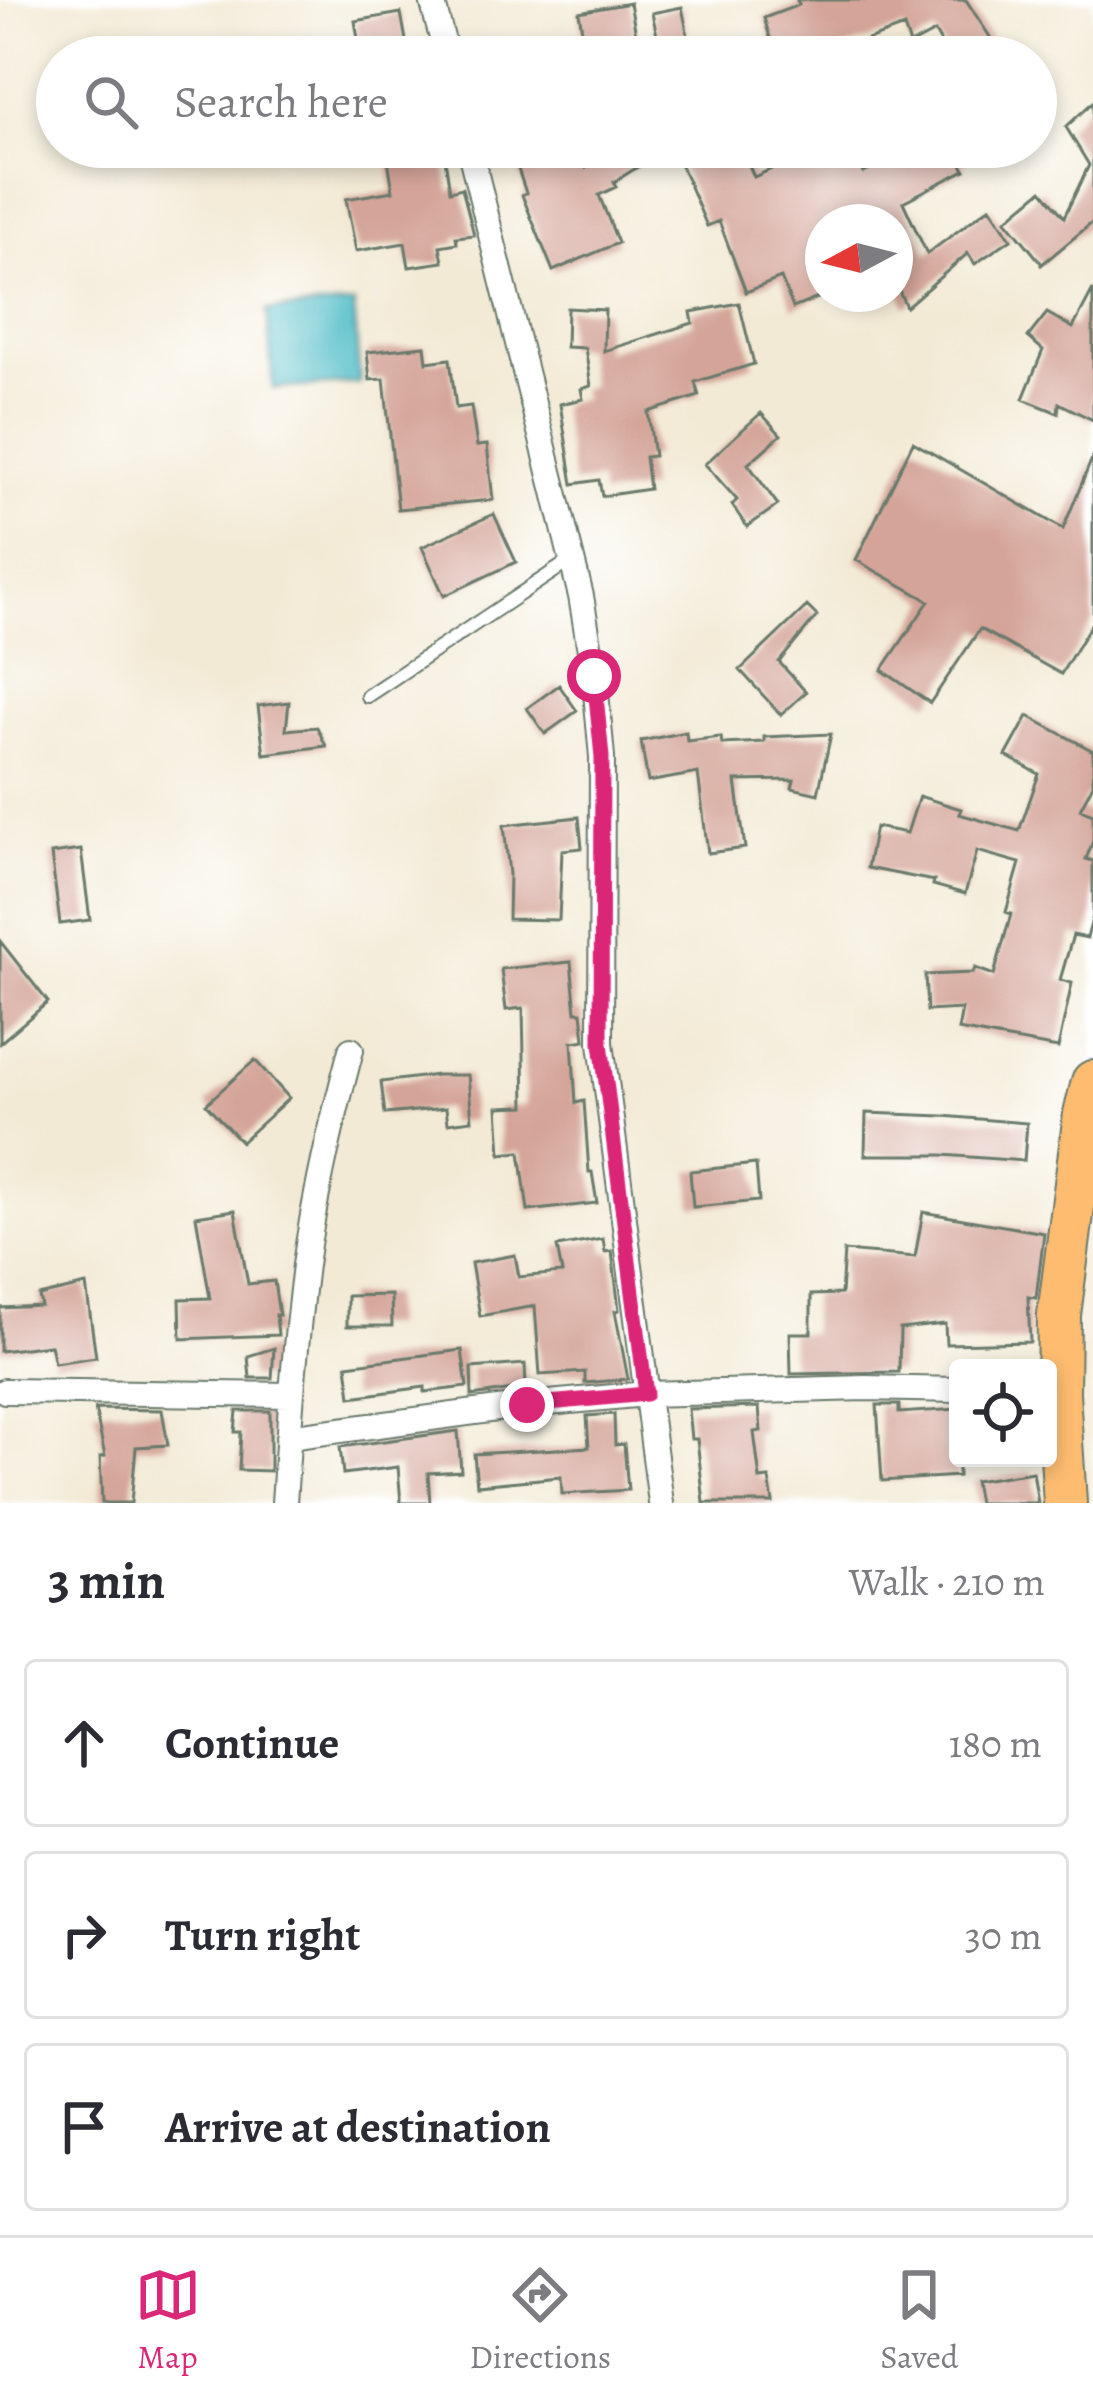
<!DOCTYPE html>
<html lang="en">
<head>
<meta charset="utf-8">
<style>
	:root { --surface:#fff; --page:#f7f7f7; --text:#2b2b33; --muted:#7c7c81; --line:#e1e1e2; --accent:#db2777 }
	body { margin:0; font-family:Alegreya,serif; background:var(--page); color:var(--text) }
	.controls { position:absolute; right:36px; bottom:36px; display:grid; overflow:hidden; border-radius:12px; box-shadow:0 6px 18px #0003 }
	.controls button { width:108px; height:108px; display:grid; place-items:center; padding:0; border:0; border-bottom:3px solid var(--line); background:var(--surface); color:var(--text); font:60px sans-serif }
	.compass { position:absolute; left:805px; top:204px; width:108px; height:108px; border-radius:50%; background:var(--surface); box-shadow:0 6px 18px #0003; rotate:263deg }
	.stop { position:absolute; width:36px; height:36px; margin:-27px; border:9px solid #db2777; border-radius:50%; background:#fff }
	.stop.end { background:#db2777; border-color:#fff; box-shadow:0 3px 12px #0008 }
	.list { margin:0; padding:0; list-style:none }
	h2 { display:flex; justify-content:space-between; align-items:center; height:156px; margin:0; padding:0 48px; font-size:51px }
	h2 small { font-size:39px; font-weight:400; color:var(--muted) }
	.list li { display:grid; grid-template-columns:78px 1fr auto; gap:36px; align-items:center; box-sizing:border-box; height:168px; margin:0 24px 24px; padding:0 24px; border:3px solid var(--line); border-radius:12px }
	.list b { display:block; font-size:45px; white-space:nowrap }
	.list em { font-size:39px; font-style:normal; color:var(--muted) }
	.icon { flex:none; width:66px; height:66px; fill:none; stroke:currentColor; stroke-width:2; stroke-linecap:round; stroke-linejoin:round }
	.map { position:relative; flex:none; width:1093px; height:1503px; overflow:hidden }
	.search { position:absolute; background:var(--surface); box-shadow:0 6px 18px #0003; left:36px; right:36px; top:36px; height:132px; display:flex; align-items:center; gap:30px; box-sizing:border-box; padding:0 42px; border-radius:66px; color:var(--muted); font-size:45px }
	.sheet { height:732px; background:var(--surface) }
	nav { display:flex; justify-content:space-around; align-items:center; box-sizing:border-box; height:168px; border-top:3px solid var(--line); background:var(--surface); font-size:33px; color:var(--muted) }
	nav a { display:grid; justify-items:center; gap:6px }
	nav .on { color:var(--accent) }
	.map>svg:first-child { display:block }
	.water { fill:#4dbbc6; stroke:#367c7d; stroke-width:3 }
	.building { fill:#d4a498 }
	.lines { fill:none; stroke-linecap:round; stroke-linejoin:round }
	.service-casing { stroke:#697a6c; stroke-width:16 }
	.minor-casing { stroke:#697a6c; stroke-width:28 }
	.trunk-casing { stroke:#697a6c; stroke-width:46 }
	.service { stroke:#fff; stroke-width:12 }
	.minor { stroke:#fff; stroke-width:24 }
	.trunk { stroke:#fdbc70; stroke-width:42 }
	.route { stroke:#db2777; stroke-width:15 }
</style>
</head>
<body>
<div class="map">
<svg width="1093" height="1503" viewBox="0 0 1093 1503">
	<rect width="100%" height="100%" fill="#fff"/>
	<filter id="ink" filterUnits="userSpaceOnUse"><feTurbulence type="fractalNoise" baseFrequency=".00833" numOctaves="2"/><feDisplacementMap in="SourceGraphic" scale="24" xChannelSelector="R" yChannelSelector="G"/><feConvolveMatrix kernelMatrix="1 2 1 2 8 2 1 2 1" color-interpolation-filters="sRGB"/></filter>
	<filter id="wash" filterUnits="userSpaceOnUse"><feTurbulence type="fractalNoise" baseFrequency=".004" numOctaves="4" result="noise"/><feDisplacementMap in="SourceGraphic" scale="48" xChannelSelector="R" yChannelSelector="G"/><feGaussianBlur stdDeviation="2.7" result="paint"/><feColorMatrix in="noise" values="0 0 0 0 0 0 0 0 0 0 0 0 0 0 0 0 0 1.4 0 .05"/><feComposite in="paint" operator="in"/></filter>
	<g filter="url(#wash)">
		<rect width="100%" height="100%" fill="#f3ead5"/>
		<path class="water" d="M354 304 360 383 273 389 267 311Z"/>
		<g id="blocks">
			<path class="building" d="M797 0H966L1003 57H949L935 32 910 45 904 27 820 57H776L764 18 799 5Z
				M630 3 636 34 584 44 579 12Z
				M682 7 692 57H662L652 13Z
				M401 13 409 57H361L355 21Z
				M1093 102V222L1040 266 1042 264 1006 220 1042 190 1064 217 1089 165 1066 127Z
				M386 147H443L450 191 462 188 474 235 456 237 457 243 440 246 443 262 409 267 405 243 356 251 346 199 393 191Z
				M543 147H578L586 168 621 147H669L614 182 616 187 599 195 618 243 553 271 522 195 526 193 514 157Z
				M673 147H741L754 177 820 147H851L863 173 921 147H993L962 164 965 170 903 202 927 254 990 207 1011 239 975 264 968 253 906 307 895 281V222H823V296L793 308 781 278 746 292 719 221 707 226Z
				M1093 290V420L1059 403 1058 413 1023 399 1043 350 1028 337 1047 313 1073 328Z
				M739 303 754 364 695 382 699 396 648 412 654 456 645 457 649 489 602 496 599 480 573 484 560 404 583 399 581 389 591 386 585 348 566 347 567 308 605 310 604 351 693 323 691 312Z
				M425 346 427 362 450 359 456 408 471 406 477 446 487 445 493 500 398 509 384 379 370 380 367 352Z
				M761 413 781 435 748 464 778 505 747 527 732 505 737 500 705 464Z
				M913 442 1063 529 1093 456V621L1061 674 980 629 930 703 882 670 929 601 856 560Z
				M494 514 516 562 444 596 422 547Z
				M807 606 817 616 779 662 806 692 781 715 740 670Z
				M559 685 577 711 545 734 527 708Z
				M289 702 286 730 317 727 326 746 264 754 258 706Z
				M1028 716 1093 751V784L1080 809 1093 814V841L1086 859 1093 861V916L1087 938 1073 935 1060 980 1072 983 1058 1048 958 1030 962 1009 927 1011 925 975 973 973 975 968 994 975 1011 914 1006 912 1020 863 977 851 965 894 933 885 934 881 867 868 875 827 907 833 919 796 961 809 959 814 1019 831 1039 774 1006 756Z
				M686 732 687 741 721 737 722 744 764 742V737L831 734 818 794 792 788 794 780 736 781 745 848 708 853 698 773 648 782 641 741Z
				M579 817 582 848 562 850 559 920 508 919 509 874 504 825Z
				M81 850 90 920 60 924 51 854Z
				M0 941 48 1002 0 1043Z
				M571 962 576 1012H582L585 1040 572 1042 576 1103 584 1101 589 1172H592L597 1203 528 1211 520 1152 501 1154 498 1107 525 1106 523 1008 506 1010 501 969Z
				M255 1060 289 1098 241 1142 206 1104Z
				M437 1075H468L472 1120 448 1123 446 1108 385 1114 381 1082Z
				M866 1113 943 1116 1027 1123 1024 1161 942 1155H865Z
				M756 1164 759 1201 693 1207 690 1171Z
				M235 1210 248 1284 274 1281 279 1315H276L278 1335 181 1339 180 1299 210 1298 196 1216Z
				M923 1212 1044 1233 1036 1298 1028 1297 1030 1342 946 1344 945 1324 900 1329 899 1372 791 1374 790 1333H811V1295L841 1294 844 1251 915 1257Z
				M603 1239 605 1252 612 1251 619 1310 615 1311 628 1379 585 1383V1372L540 1375 535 1306 480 1316 471 1263 515 1255 519 1277 562 1273 557 1247Z
				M86 1285 96 1357 54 1363 50 1345 0 1351V1308L41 1306 39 1296Z
				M391 1295 392 1326H347V1296Z
				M274 1348 272 1378H250L248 1356Z
				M462 1350 467 1387 425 1392V1387L351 1397 347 1365Z
				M525 1364 526 1388 472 1396 471 1368Z
				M877 1405H899V1413L958 1409V1476L882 1481Z
				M759 1407 761 1431 754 1432 760 1479 769 1478 773 1503H704L697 1439H691L688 1409Z
				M95 1409 162 1410 168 1445 136 1447 131 1503H102L100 1457 105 1456Z
				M237 1411H270V1471L239 1470 241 1432H235Z
				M614 1414 615 1445 624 1444 628 1490 562 1494 561 1477 477 1485 474 1454 589 1447 587 1416Z
				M458 1431 461 1471 428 1473 430 1503H401L398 1467 343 1474 340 1447Z
				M1033 1472 1038 1503H978L974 1481Z"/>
		</g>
	</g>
	<g filter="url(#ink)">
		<use href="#blocks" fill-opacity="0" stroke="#697a6c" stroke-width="3"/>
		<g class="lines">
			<defs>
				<path id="service" d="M367 696 571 560"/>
				<path id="minor" d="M432 0 447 57
					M469 147 581 596 595 681 602 757 601 1043 661 1503
					M5 1391 291 1395
					M288 1437 527 1405 646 1394 865 1388 958 1390
					M284 1503C289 1424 295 1344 305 1265 315 1192 332 1121 351 1050"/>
				<path id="trunk" d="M1065 1503 1058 1393 1059 1315 1085 1114 1093 1082"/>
			</defs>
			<use href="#service" class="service-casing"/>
			<use href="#minor" class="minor-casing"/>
			<use href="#trunk" class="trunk-casing"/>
			<use href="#service" class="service"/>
			<use href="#minor" class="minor"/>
			<use href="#trunk" class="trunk"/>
		</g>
	</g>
	<g class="lines" filter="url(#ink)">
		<path class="route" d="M527 1405 646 1394 601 1043 602 757 594 676"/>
	</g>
</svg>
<div class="controls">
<button><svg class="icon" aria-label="locate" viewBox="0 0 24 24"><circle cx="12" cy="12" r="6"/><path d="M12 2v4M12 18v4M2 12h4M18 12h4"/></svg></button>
</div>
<svg class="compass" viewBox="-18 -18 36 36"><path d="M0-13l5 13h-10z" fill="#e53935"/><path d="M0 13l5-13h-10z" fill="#7c7c81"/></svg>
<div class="stop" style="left:594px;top:676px"></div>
<div class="stop end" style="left:527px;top:1405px"></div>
<div class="search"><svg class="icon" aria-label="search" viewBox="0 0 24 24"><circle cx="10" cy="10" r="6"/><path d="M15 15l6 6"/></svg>Search here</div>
</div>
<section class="sheet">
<h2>3 min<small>Walk · 210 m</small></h2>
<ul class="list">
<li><svg class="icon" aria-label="ahead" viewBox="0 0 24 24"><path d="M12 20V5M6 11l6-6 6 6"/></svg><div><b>Continue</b></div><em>180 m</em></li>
<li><svg class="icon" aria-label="right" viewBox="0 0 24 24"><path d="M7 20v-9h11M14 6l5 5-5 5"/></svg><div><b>Turn right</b></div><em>30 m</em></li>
<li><svg class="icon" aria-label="arrive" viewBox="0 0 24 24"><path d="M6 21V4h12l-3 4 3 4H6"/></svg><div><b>Arrive at destination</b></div></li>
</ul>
</section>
<nav>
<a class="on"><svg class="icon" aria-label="map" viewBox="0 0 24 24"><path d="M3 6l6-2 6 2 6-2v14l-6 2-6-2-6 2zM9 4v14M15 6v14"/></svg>Map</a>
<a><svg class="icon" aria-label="directions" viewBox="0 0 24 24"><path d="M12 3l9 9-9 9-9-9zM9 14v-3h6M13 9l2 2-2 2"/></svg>Directions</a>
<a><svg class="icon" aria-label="saved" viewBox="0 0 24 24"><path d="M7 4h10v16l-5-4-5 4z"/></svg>Saved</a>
</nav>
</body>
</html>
